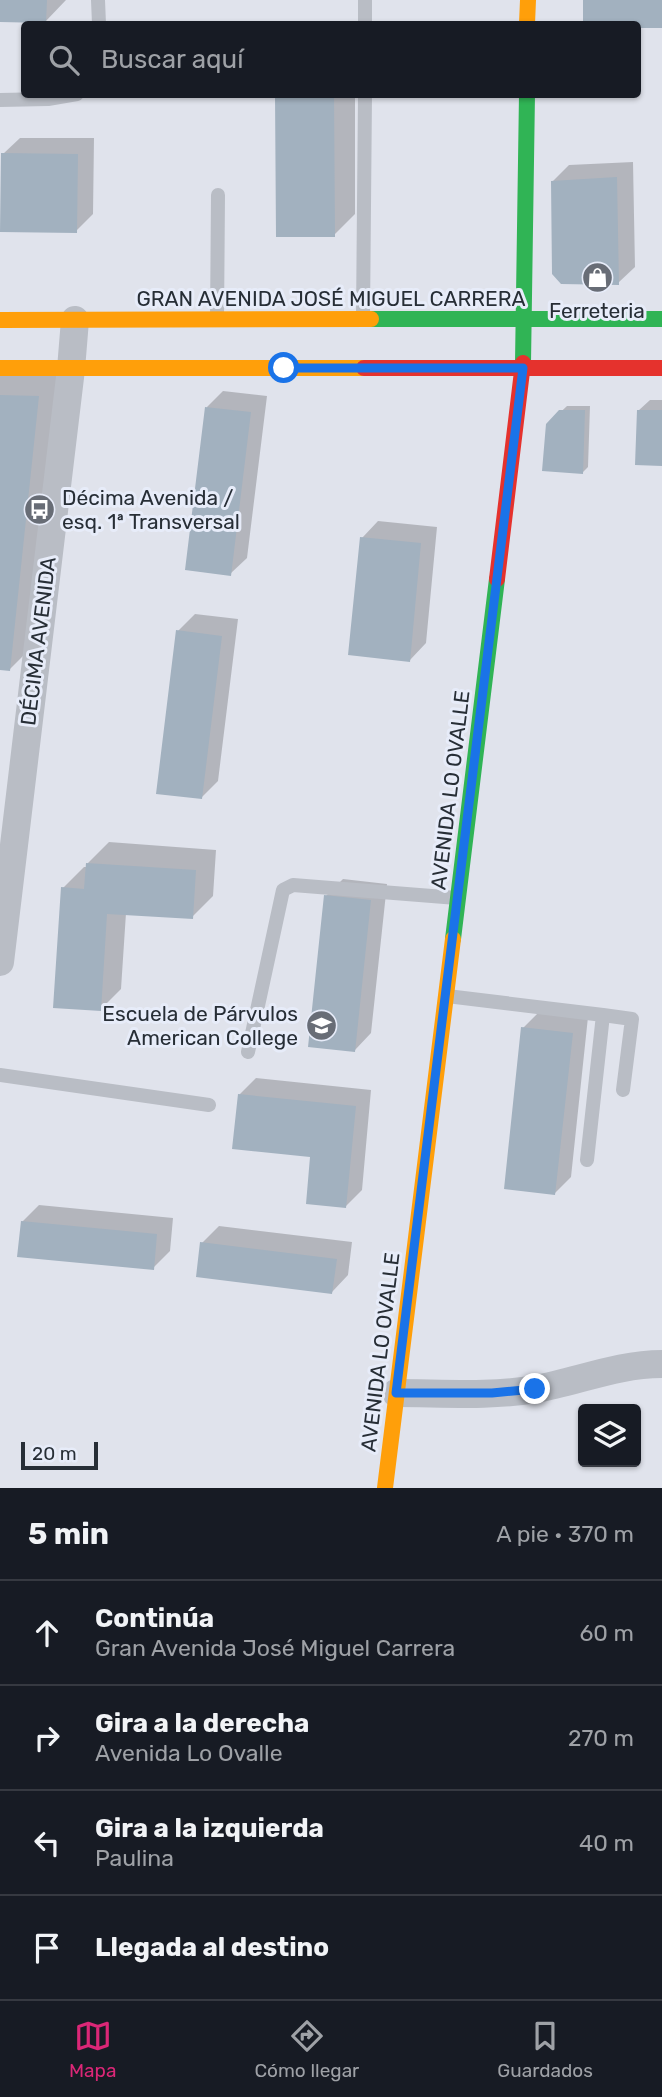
<!DOCTYPE html>
<html lang="es">
<head>
<meta charset="utf-8">
<style>
	:root { --surface:#171b24; --page:#20242c; --text:#f1f3f6; --muted:#9ea1a6; --line:#363941; --accent:#db2777 }
	body { margin:0; font-family:Rubik,sans-serif; background:var(--page); color:var(--text) }
	.controls { position:absolute; right:21px; bottom:21px; display:grid; overflow:hidden; border-radius:7px; box-shadow:0 2px 5px #0004 }
	.controls button { width:63px; height:63px; display:grid; place-items:center; padding:0; border:0; border-bottom:2px solid var(--line); background:var(--surface); color:var(--text); font:35px sans-serif }
	.scale { position:absolute; left:21px; bottom:18px; width:77px; box-sizing:border-box; padding-left:7px; border:4px solid #272e36; border-top:0; font-size:19px; line-height:24px; white-space:nowrap; color:#272e36; -webkit-text-stroke:5px #e7ecf9; paint-order:stroke }
	.stop { position:absolute; width:21px; height:21px; margin:-16px; border:5px solid #1a73e8; border-radius:50%; background:#fff }
	.stop.end { background:#1a73e8; border-color:#fff; box-shadow:0 2px 7px #0008 }
	.list { margin:0; padding:0; list-style:none }
	h2 { display:flex; justify-content:space-between; align-items:center; height:91px; margin:0; padding:0 28px; font-size:30px }
	h2 small { font-size:23px; font-weight:400; color:var(--muted) }
	.list li { display:grid; grid-template-columns:46px 1fr auto; gap:21px; align-items:center; box-sizing:border-box; height:105px; padding:0 28px; border-top:2px solid var(--line) }
	.list b { display:block; font-size:26px; white-space:nowrap }
	.list p { margin:0; font-size:23px; white-space:nowrap; color:var(--muted) }
	.list em { font-size:23px; font-style:normal; color:var(--muted) }
	.icon { flex:none; width:38px; height:38px; fill:none; stroke:currentColor; stroke-width:2; stroke-linecap:round; stroke-linejoin:round }
	.map { position:relative; flex:none; width:662px; height:1488px; overflow:hidden }
	.search { position:absolute; background:var(--surface); box-shadow:0 2px 5px #0004; left:21px; right:21px; top:21px; height:77px; display:flex; align-items:center; gap:18px; box-sizing:border-box; padding:0 24px; border-radius:7px; color:var(--muted); font-size:26px }
	.sheet { height:511px; background:var(--surface) }
	nav { display:flex; justify-content:space-around; align-items:center; box-sizing:border-box; height:98px; border-top:2px solid var(--line); background:var(--surface); font-size:19px; color:var(--muted) }
	nav a { display:grid; justify-items:center; gap:4px }
	nav .on { color:var(--accent) }
	.map>svg:first-child { display:block }
	.shadow { fill:#0003 }
	.building { fill:#a2b1bf }
	.lines { fill:none; stroke-linecap:round; stroke-linejoin:round }
	.lane { stroke:#b9bdc5; stroke-width:14 }
	.street { stroke:#b9bdc5; stroke-width:28 }
	.fast { stroke:#30b455; stroke-width:16 }
	.slow { stroke:#ff9f0a; stroke-width:16 }
	.jam { stroke:#e5322d; stroke-width:16 }
	.route { stroke:#1a73e8; stroke-width:9 }
	.labels { text-anchor:middle; dominant-baseline:central; stroke-width:6; stroke-linejoin:round; paint-order:stroke }
	.street-label { font-size:21px; fill:#272e36; stroke:#e7ecf9 }
	.poi-label { font-size:21px; fill:#272e36; stroke:#e7ecf9 }
</style>
</head>
<body>
<div class="map">
<svg width="662" height="1488" viewBox="0 0 662 1488">
	<rect width="100%" height="100%" fill="#e0e3ec"/>
	<path class="shadow" d="M0 0H66L45 22 0 21Z
		M584 0H662V27L584 24Z
		M277 94H355V214L334 235Z
		M20 138H94L93 214 76 231 3 154Z
		M633 162 635 267 618 283 552 182 569 165Z
		M0 375 59 376 31 648 10 669H0Z
		M223 391 267 396 247 558 230 574 207 407Z
		M650 400H662V464L638 411Z
		M567 406H590L588 467 583 472 547 425Z
		M378 521 437 527 426 643 410 660 362 538Z
		M195 614 238 619 218 781 202 797 178 631Z
		M109 842 216 850 213 896 192 917 126 913 121 989 100 1010 63 888 84 867H87L88 863Z
		M343 879 387 884 371 1033 355 1050 326 896Z
		M540 1011 588 1017 571 1177 555 1193 523 1028Z
		M256 1078 371 1090 362 1190 345 1207 312 1155 239 1095Z
		M39 1205 173 1218 170 1251 153 1268 22 1222Z
		M219 1226 352 1242 348 1275 332 1292 202 1243Z"/>
	<path class="building" d="M0 0H47L46 23 0 22Z
		M583 0H662V28H638V24H583Z
		M275 94H334L335 237H276Z
		M1 153 78 154 77 233 0 232Z
		M617 177 619 285 561 284 552 274 551 181Z
		M0 395 39 396 10 671 0 670Z
		M205 407 251 412 231 576 185 570Z
		M559 410H585L583 474 542 471 546 424Z
		M637 410H662V466L635 465Z
		M360 537 421 543 410 662 348 655Z
		M176 630 222 636 202 799 156 794Z
		M86 863 196 870 193 919 107 914 101 1011 53 1008 61 887 84 889Z
		M324 895 371 900 355 1052 308 1047Z
		M521 1027 573 1033 555 1195 504 1189Z
		M238 1094 356 1106 346 1208 306 1204 310 1157 232 1149Z
		M21 1221 157 1234 154 1270 17 1257Z
		M200 1242 337 1259 332 1294 196 1277Z"/>
	<g class="lines">
		<path class="lane" d="M98 0 99 24
			M365 24V0
			M0 100 48 99 77 94
			M363 317 365 94
			M217 320 218 195
			M447 996 603 1015 587 1160
			M603 1015 632 1019 623 1090
			M248 1052 283 890 293 885 457 898
			M0 1075 209 1105"/>
		<path class="street" d="M0 962 71 369 75 320
			M396 1393C442 1393 490 1397 536 1389 579 1381 618 1364 662 1364"/>
		<path class="fast" d="M371 319H662
			M523 363 527 94
			M453 939 497 579"/>
		<path class="slow" d="M527 24 528 0
			M0 320 371 319
			M0 368H364
			M385 1488 453 939"/>
		<path class="jam" d="M364 368H662
			M497 579 523 363"/>
	</g>
	<g class="lines">
		<path class="route" d="M284 368H523L396 1393H492L535 1389"/>
	</g>
	<defs>
		<symbol id="shop-disc" viewBox="-11 -11 22 22"><circle r="9.5" fill="#686d76" stroke="#e7ecf9"/><path d="M-5-2.5h2.3a2.7 3.5 0 0 1 5.4 0H5L5.5 6h-11ZM-1.5-2.5h3a1.5 2.3 0 0 0-3 0Z" fill="#fff"/></symbol>
		<symbol id="bus-disc" viewBox="-11 -11 22 22"><circle r="9.5" fill="#686d76" stroke="#e7ecf9"/><path d="M-5-6H5V4H4V6H2V4H-2V6H-4V4H-5ZM-3.5-4V0h7V-4ZM-3.5 1.2v1.5H-2V1.2ZM2 1.2v1.5H3.5V1.2Z" fill="#fff"/></symbol>
		<symbol id="school-disc" viewBox="-11 -11 22 22"><circle r="9.5" fill="#686d76" stroke="#e7ecf9"/><path d="M0-5L7-2L0 1L-7-2ZM-4 1L0 2.5L4 1V4Q0 6-4 4Z" fill="#fff"/></symbol>
	</defs>
	<g fill-rule="evenodd">
		<use href="#shop-disc" x="580" y="260" width="35" height="35"/>
		<use href="#bus-disc" x="22" y="492" width="35" height="35"/>
		<use href="#school-disc" x="304" y="1008" width="35" height="35"/>
	</g>
	<g class="labels">
		<g class="street-label">
			<text x="331" y="298">GRAN AVENIDA JOSÉ MIGUEL CARRERA</text>
			<text transform="translate(38 641) rotate(-83)">DÉCIMA AVENIDA</text>
			<text transform="translate(450 790) rotate(-83)">AVENIDA LO OVALLE</text>
			<text transform="translate(380 1352) rotate(-83)">AVENIDA LO OVALLE</text>
		</g>
		<g class="poi-label">
			<text x="597" y="310">Ferreteria</text>
			<text x="62" y="497" text-anchor="start">Décima Avenida /<tspan x="62" dy="24">esq. 1ª Transversal</tspan></text>
			<text x="298" y="1013" text-anchor="end">Escuela de Párvulos<tspan x="298" dy="24">American College</tspan></text>
		</g>
	</g>
</svg>
<div class="controls">
<button><svg class="icon" aria-label="layers" viewBox="0 0 24 24"><path d="M12 4l9 5-9 5-9-5zM3 14l9 5 9-5"/></svg></button>
</div>
<div class="scale">20 m</div>
<div class="stop" style="left:284px;top:368px"></div>
<div class="stop end" style="left:535px;top:1389px"></div>
<div class="search"><svg class="icon" aria-label="search" viewBox="0 0 24 24"><circle cx="10" cy="10" r="6"/><path d="M15 15l6 6"/></svg>Buscar aquí</div>
</div>
<section class="sheet">
<h2>5 min<small>A pie · 370 m</small></h2>
<ul class="list">
<li><svg class="icon" aria-label="ahead" viewBox="0 0 24 24"><path d="M12 20V5M6 11l6-6 6 6"/></svg><div><b>Continúa</b><p>Gran Avenida José Miguel Carrera</p></div><em>60 m</em></li>
<li><svg class="icon" aria-label="right" viewBox="0 0 24 24"><path d="M7 20v-9h11M14 6l5 5-5 5"/></svg><div><b>Gira a la derecha</b><p>Avenida Lo Ovalle</p></div><em>270 m</em></li>
<li><svg class="icon" aria-label="left" viewBox="0 0 24 24"><path d="M17 20v-9H6M10 6l-5 5 5 5"/></svg><div><b>Gira a la izquierda</b><p>Paulina</p></div><em>40 m</em></li>
<li><svg class="icon" aria-label="arrive" viewBox="0 0 24 24"><path d="M6 21V4h12l-3 4 3 4H6"/></svg><div><b>Llegada al destino</b></div></li>
</ul>
</section>
<nav>
<a class="on"><svg class="icon" aria-label="map" viewBox="0 0 24 24"><path d="M3 6l6-2 6 2 6-2v14l-6 2-6-2-6 2zM9 4v14M15 6v14"/></svg>Mapa</a>
<a><svg class="icon" aria-label="directions" viewBox="0 0 24 24"><path d="M12 3l9 9-9 9-9-9zM9 14v-3h6M13 9l2 2-2 2"/></svg>Cómo llegar</a>
<a><svg class="icon" aria-label="saved" viewBox="0 0 24 24"><path d="M7 4h10v16l-5-4-5 4z"/></svg>Guardados</a>
</nav>
</body>
</html>
